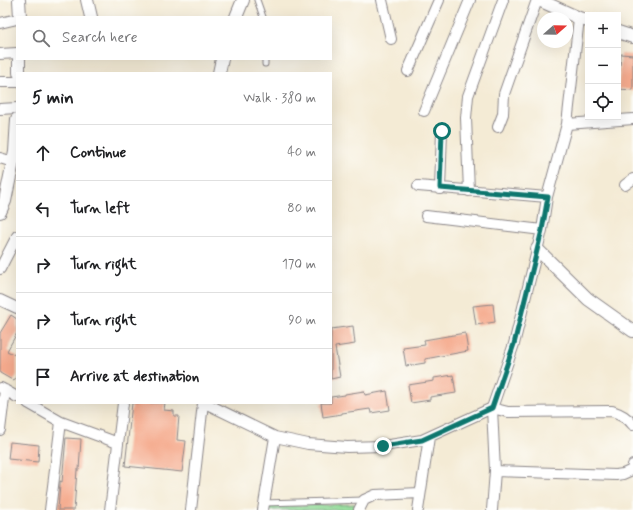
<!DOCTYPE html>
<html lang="en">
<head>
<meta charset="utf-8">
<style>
	:root { --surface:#fff; --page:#f2f2f2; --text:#202124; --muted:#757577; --line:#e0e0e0 }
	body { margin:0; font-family:Mynerve,sans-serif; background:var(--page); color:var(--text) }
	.controls { position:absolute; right:12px; top:12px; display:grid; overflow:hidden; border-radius:0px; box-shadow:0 4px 16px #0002 }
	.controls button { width:36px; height:36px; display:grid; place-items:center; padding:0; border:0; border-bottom:1px solid var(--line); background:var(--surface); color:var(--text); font:20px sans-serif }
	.compass { position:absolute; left:537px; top:12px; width:36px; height:36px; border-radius:50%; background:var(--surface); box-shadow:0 4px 16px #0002; rotate:70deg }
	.stop { position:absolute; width:12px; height:12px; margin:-9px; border:3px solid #0f766e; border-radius:50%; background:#fff }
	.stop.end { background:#0f766e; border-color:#fff; box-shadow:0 1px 4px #0008 }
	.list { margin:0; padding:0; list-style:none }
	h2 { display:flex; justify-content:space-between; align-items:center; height:52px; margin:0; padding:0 16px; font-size:17px }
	h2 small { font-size:13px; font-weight:400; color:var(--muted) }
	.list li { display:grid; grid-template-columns:26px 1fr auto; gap:12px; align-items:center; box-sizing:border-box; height:56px; padding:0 16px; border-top:1px solid var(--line) }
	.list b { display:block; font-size:15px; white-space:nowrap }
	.list em { font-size:13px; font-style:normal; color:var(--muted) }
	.icon { flex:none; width:22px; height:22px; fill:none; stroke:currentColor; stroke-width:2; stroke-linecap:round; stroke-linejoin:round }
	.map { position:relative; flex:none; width:633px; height:510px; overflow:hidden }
	.search { position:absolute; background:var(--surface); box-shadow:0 4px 16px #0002; left:16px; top:16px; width:316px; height:44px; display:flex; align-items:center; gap:10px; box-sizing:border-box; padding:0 14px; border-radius:0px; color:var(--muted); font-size:15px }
	.panel { position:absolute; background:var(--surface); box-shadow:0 4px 16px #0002; left:16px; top:72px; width:316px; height:332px; border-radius:0px }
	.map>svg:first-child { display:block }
	.green { fill:#91db97; stroke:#5a7e69 }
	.building { fill:#f5aa8d }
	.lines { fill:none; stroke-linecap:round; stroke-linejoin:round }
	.service-casing { stroke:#8b8688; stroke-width:7 }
	.minor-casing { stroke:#8b8688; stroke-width:12 }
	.tertiary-casing { stroke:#8b8688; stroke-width:14 }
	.service { stroke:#fff; stroke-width:5 }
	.minor { stroke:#fff; stroke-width:10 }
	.tertiary { stroke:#fff; stroke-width:12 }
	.route { stroke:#0f766e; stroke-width:5 }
</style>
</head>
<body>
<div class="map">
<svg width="633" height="510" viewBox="0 0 633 510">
	<rect width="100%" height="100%" fill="#fdfcf7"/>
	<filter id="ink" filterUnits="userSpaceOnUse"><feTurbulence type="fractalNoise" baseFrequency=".025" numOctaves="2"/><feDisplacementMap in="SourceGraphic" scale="8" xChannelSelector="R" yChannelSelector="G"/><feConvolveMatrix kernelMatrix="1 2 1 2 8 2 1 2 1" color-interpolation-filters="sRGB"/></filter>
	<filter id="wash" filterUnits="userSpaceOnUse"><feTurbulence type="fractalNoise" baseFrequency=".012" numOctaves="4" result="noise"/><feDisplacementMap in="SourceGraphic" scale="16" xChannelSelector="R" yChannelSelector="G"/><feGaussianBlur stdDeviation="0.9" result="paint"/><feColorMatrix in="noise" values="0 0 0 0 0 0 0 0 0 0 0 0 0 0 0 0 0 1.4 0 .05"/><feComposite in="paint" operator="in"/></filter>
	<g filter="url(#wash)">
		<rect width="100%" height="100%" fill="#f4ebd5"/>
		<path class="green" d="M355 504V510H268V506Z"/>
		<g id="blocks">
			<path class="building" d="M621 54 633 55V90L618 89Z
				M493 304 495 322 476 325 473 306Z
				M11 315 17 319V333L7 351 17 356V375L14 381 0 373V333Z
				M353 326 355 344 335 347 340 377 331 379V329Z
				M465 333 468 351 425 359V363L406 366 403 348 425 345 424 340Z
				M453 375 456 393 430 397V400L411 403 408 385 434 381V378Z
				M364 391 365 395 387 391 390 410 371 413 370 409 342 413V414L323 417 321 403H331V397L345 395V394Z
				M132 403H165L164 410 174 411V416H179L177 440 186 441 182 472 125 466Z
				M66 438 81 439 79 470H77L74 510H58L60 485V481L62 482Z
				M10 442 39 445 38 462 8 459Z"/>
		</g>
	</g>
	<g filter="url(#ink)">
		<use href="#blocks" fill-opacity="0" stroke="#8b8688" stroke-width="1"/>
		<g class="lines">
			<defs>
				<path id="service" d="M257 0 263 17
					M265 59V64
					M264 503 364 500"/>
				<path id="minor" d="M382 0 391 39
					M0 23 17 19
					M0 54 17 53
					M408 71 439 0
					M0 82H17
					M0 109 17 108
					M424 111 470 0
					M567 124 633 119
					M498 127 503 114 504 94 537 0
					M0 158 13 162
					M625 185 633 179
					M418 186 547 197
					M440 189 442 131
					M469 191 466 118 468 96 503 0
					M426 216 542 230
					M0 269 17 236
					M0 300 17 308
					M1 388 17 397
					M28 403 61 422 118 443
					M205 403 275 437 308 444 347 447 383 446 422 440 492 408 514 344 542 230 547 197 567 124 579 18
					M0 430 5 390
					M495 471 616 475 623 474 632 470 633 465
					M50 510 61 422
					M110 510 123 403
					M191 510 203 403
					M263 510 275 437
					M359 510 364 500 375 495 420 493
					M418 510 429 437
					M492 510 495 471 492 408 508 412 612 411C621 414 627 417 633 425"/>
				<path id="tertiary" d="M19 0 20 17
					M87 0 91 17
					M539 0 579 18 588 21
					M236 17 243 0
					M618 32 633 37
					M19 73V59
					M219 73 222 59
					M0 212 5 201 15 152 17 119
					M537 249 588 299 633 331"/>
			</defs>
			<use href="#service" class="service-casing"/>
			<use href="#minor" class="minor-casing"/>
			<use href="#tertiary" class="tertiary-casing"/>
			<use href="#service" class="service"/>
			<use href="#minor" class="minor"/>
			<use href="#tertiary" class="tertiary"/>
		</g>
	</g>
	<g class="lines" filter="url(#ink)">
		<path class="route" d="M383 446 422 440 492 408 514 344 542 230 548 197 440 188 442 131"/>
	</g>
</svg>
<div class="controls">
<button>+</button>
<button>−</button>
<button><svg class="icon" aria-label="locate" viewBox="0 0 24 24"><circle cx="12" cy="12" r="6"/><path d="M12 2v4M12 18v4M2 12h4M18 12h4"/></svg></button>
</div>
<svg class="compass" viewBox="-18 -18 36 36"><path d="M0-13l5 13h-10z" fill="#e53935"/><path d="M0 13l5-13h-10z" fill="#757577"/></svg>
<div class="stop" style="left:442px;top:131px"></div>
<div class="stop end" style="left:383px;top:446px"></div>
<div class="search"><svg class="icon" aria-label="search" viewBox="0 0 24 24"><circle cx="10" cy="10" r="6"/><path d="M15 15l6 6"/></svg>Search here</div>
<section class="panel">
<h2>5 min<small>Walk · 380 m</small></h2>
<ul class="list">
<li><svg class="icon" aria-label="ahead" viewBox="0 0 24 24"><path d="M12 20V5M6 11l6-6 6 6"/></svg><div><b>Continue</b></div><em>40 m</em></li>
<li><svg class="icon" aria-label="left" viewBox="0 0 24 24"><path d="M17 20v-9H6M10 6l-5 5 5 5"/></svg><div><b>Turn left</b></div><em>80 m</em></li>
<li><svg class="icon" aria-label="right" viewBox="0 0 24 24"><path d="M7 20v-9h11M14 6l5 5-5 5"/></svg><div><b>Turn right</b></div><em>170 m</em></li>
<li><svg class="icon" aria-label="right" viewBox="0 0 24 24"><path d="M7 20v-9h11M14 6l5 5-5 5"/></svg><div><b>Turn right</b></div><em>90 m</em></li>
<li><svg class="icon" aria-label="arrive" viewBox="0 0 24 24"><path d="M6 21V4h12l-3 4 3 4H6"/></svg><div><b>Arrive at destination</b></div></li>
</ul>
</section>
</div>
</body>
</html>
